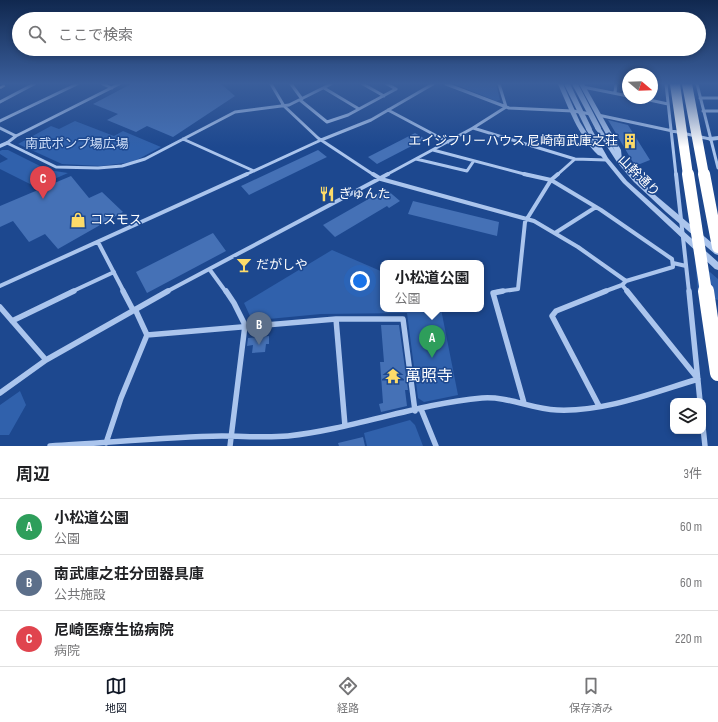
<!DOCTYPE html>
<html lang="ja">
<head>
<meta charset="utf-8">
<style>
	:root { --surface:#fff; --page:#f6f6f6; --text:#202124; --muted:#757577; --line:#e0e0e0; --accent:#111827 }
	body { margin:0; font-family:"Sofia Sans Condensed","Noto Sans JP",sans-serif; background:var(--page); color:var(--text) }
	.controls { position:absolute; right:12px; bottom:12px; display:grid; overflow:hidden; border-radius:8px; box-shadow:0 2px 6px #0003 }
	.controls button { width:36px; height:36px; display:grid; place-items:center; padding:0; border:0; border-bottom:1px solid var(--line); background:var(--surface); color:var(--text); font:20px sans-serif }
	.compass { position:absolute; left:622px; top:68px; width:36px; height:36px; border-radius:50%; background:var(--surface); box-shadow:0 2px 6px #0003; rotate:109deg }
	.you { position:absolute; left:360px; top:281px; width:14px; height:14px; margin:-10px; border:3px solid #fff; border-radius:50%; background:#1a73e8; box-shadow:0 0 0 6px #1a73e833 }
	.badge { display:grid; place-items:center; width:26px; height:26px; border-radius:50%; background:var(--accent); color:#fff; font-size:13px; font-weight:700 }
	.pin { position:absolute; translate:-50% -33px; filter:drop-shadow(0 1px 2px #0008) }
	.pin::after { content:''; position:absolute; top:21px; width:14px; height:12px; background:inherit; clip-path:polygon(0 0,100% 0,50% 100%) }
	.popup { position:absolute; left:380px; top:260px; width:104px; height:52px; box-sizing:border-box; display:grid; place-content:center; border-radius:8px; background:var(--surface); filter:drop-shadow(0 1px 3px #0005); font-size:13px; white-space:nowrap; color:var(--muted) }
	.popup b { font-size:15px; color:var(--text) }
	.popup::after { content:''; position:absolute; left:50%; top:100%; margin-left:-8px; border:8px solid transparent; border-top-color:var(--surface) }
	.list { margin:0; padding:0; list-style:none }
	h2 { display:flex; justify-content:space-between; align-items:center; height:52px; margin:0; padding:0 16px; font-size:17px }
	h2 small { font-size:13px; font-weight:400; color:var(--muted) }
	.list li { display:grid; grid-template-columns:26px 1fr auto; gap:12px; align-items:center; box-sizing:border-box; height:56px; padding:0 16px; border-top:1px solid var(--line) }
	.list b { display:block; font-size:15px; white-space:nowrap }
	.list p { margin:0; font-size:13px; white-space:nowrap; color:var(--muted) }
	.list em { font-size:13px; font-style:normal; color:var(--muted) }
	.icon { flex:none; width:22px; height:22px; fill:none; stroke:currentColor; stroke-width:2; stroke-linecap:round; stroke-linejoin:round }
	.map { position:relative; flex:none; width:718px; height:446px; overflow:hidden }
	.search { position:absolute; background:var(--surface); box-shadow:0 2px 6px #0003; left:12px; right:12px; top:12px; height:44px; display:flex; align-items:center; gap:10px; box-sizing:border-box; padding:0 14px; border-radius:22px; color:var(--muted); font-size:15px }
	.sheet { height:220px; background:var(--surface) }
	nav { display:flex; justify-content:space-around; align-items:center; box-sizing:border-box; height:56px; border-top:1px solid var(--line); background:var(--surface); font-size:11px; color:var(--muted) }
	nav a { display:grid; justify-items:center; gap:2px }
	nav .on { color:var(--accent) }
	.map>svg:first-child { display:block }
	.green { fill:#3061ac }
	.building { fill:#4571b6 }
	.lines { fill:none; stroke-linecap:round; stroke-linejoin:round }
	.minor-far2 { stroke:#abc5ed; stroke-width:3 }
	.minor-far1 { stroke:#abc5ed; stroke-width:4 }
	.minor { stroke:#abc5ed; stroke-width:5.5 }
	.tertiary { fill:#abc5ed; fill-rule:evenodd }
	.rail { stroke:#fff; stroke-width:2.5; stroke-dasharray:5.5 2.5; stroke-linecap:butt }
	.tertiary-bridge { stroke:#abc5ed; stroke-width:5.5 }
	.motorway-bridge-far2 { stroke:#fff; stroke-width:10 }
	.motorway-bridge-far1 { stroke:#fff; stroke-width:12 }
	.motorway-bridge { stroke:#fff; stroke-width:16 }
	.labels { text-anchor:middle; dominant-baseline:central; stroke-width:3; stroke-linejoin:round; paint-order:stroke }
	.poi-label { font-size:13px; fill:#fff; stroke:#1d488f; text-anchor:start }
	.park-label { font-size:13px; fill:#d1e1fa; stroke:#1d488f }
	.street-label { font-size:13px; fill:#fff; stroke:#1d488f }
	.near-poi-label { font-size:16px; fill:#fff; stroke:#1d488f; text-anchor:start }
</style>
</head>
<body>
<div class="map">
<svg width="718" height="446" viewBox="0 0 718 446">
	<rect width="100%" height="100%" fill="#1d488f"/>
	<path class="green" d="M454 84H496L500 100 496 101Z
		M75 121 114 136 123 131 161 147 133 162 101 166 62 164 18 144 51 126 59 129Z
		M2 150H8L48 170 68 173 36 187 0 169V163L8 159 0 154V151Z
		M332 250 383 272V309H441L458 395 424 402 418 398 407 313 321 314 258 320 250 316 244 303Z
		M695 259 718 279V300L698 293Z
		M20 391 26 405 9 435H0V405Z
		M410 420 415 425 423 446H367L364 433Z"/>
	<path class="building" d="M131 84H221L235 96 173 137 147 126 136 132 107 120 118 114 93 104Z
		M608 120 628 125 650 160 640 164H634Z
		M415 133 425 139 377 164 368 157Z
		M318 150 327 157 249 195 241 186Z
		M71 176 89 198 102 192 123 212 58 249 45 234 29 242 13 221 0 227V206Z
		M386 189 400 201 389 208 387 206 335 237 323 225Z
		M413 201 499 222 497 236 408 214Z
		M213 233 226 251 147 293 136 272Z
		M381 325H399L408 390H405L407 406 381 412 379 404 383 403 380 362H384Z
		M269 336V344H266L265 352 252 353 253 345 247 346 248 338Z
		M363 437 365 446H339L338 443Z"/>
	<g class="lines">
		<path class="minor-far2" d="M103 84 112 88
			M119 84 16 136 7 143 56 167 98 168 122 166 145 159 235 112 289 105 331 84
			M271 84 284 106 318 138 374 175
			M291 84 302 99
			M363 84 384 96
			M387 84 396 89
			M446 84 509 108 573 111 591 114
			M666 84 676 175
			M697 84 718 168
			M583 87 628 96
			M324 88 359 109
			M615 93 616 84
			M640 98 668 104
			M700 98H718
			M300 100 327 122 348 115 396 89
			M0 102 34 84
			M388 110 448 142
			M703 111H718
			M598 115 710 139
			M0 121 77 84
			M0 128 16 136
			M473 128 575 159 607 160
			M183 139 254 171
			M433 150 528 175
			M416 159 467 171 473 162
			M245 175 321 140 371 120 433 84
			M386 175 473 128 506 107 499 84
			M557 175 575 159"/>
		<path class="minor-far1" d="M373 174 381 179 534 221 578 247 626 281
			M524 174 551 180 601 210 672 259 673 267 626 281 622 285 603 292
			M676 174 689 292
			M555 233 596 207
			M98 242 124 292
			M673 263 686 266
			M210 270 226 292
			M622 285 628 292
			M0 286 247 174
			M71 292 114 272
			M166 292 388 174
			M496 292 518 289 525 222 551 180 558 174"/>
		<path class="minor" d="M123 291 133 310
			M226 291 234 303 245 325 230 446
			M503 291 493 293 524 403
			M689 291 700 401
			M0 307 46 360
			M336 319 345 426
			M12 321 74 291
			M147 335 336 319H403L415 411
			M0 393 46 360 168 291
			M599 406 552 316 556 311 606 291
			M421 409 436 446
			M703 427 705 446
			M106 443 121 398 147 335 135 309
			M50 446C107 443 164 437 222 436 244 436 265 438 288 436 353 429 416 404 482 398 508 396 531 409 557 410 605 412 652 393 698 379L627 291"/>
		<path class="tertiary" d="M558 84H563L580 122 595 146 596 147 586 129 587 128H591L608 158 627 181 718 262V270L715 269 623 183 601 156 598 155C578 135 569 109 558 84Z
			M579 84H584L621 150 622 160 624 163 654 194 718 248V255L715 254 666 212 634 182 617 162 595 128 596 127H600L615 151Z
			M718 136V140L710 141 707 139 710 137Z
			M7 141 10 143 9 144 0 148V144Z"/>
		<path class="rail" d="M0 88 7 84"/>
		<path class="tertiary-bridge" d="M567 84 589 129
			M575 84 598 128"/>
		<path class="motorway-bridge-far2" d="M675 84 688 175
			M687 84 704 175"/>
		<path class="motorway-bridge-far1" d="M688 174 706 292
			M704 174 718 247"/>
		<path class="motorway-bridge" d="M706 291 718 373"/>
	</g>
	<linearGradient id="sky" x2="0" y2="1"><stop stop-color="#10284f"/><stop offset="0.57" stop-color="#3a5e9b"/><stop offset="1" stop-color="#3a5e9b" stop-opacity="0"/></linearGradient>
	<rect width="718" height="147" fill="url(#sky)"/>
	<defs>
		<symbol id="building-bare" viewBox="-9 -9 18 18"><path d="M-4-6H4V6H1V3H-1V6H-4ZM-2.5-4.3h1.7v1.8h-1.7ZM.8-4.3h1.7v1.8H.8ZM-2.5-1h1.7V.8h-1.7ZM.8-1h1.7V.8H.8Z" fill="#fddb69" stroke="#1d488f" stroke-width="2.5" paint-order="stroke"/></symbol>
		<symbol id="restaurant-bare" viewBox="-9 -9 18 18"><path d="M-5-6h1v4h1v-4h1v4h1v-4h1v5L-1.5 .5V6h-2V.5L-5-1ZM5-6V6H3V1.5H1.5Q1.5-4 5-6Z" fill="#fddb69" stroke="#1d488f" stroke-width="2.5" paint-order="stroke"/></symbol>
		<symbol id="shop-bare" viewBox="-9 -9 18 18"><path d="M-5-2.5h2.3a2.7 3.5 0 0 1 5.4 0H5L5.5 6h-11ZM-1.5-2.5h3a1.5 2.3 0 0 0-3 0Z" fill="#fddb69" stroke="#1d488f" stroke-width="2.5" paint-order="stroke"/></symbol>
		<symbol id="bar-bare" viewBox="-9 -9 18 18"><path d="M-6-5H6L.8 .8V4.5H3.5V6h-7V4.5H-.8V.8Z" fill="#fddb69" stroke="#1d488f" stroke-width="2.5" paint-order="stroke"/></symbol>
		<symbol id="temple-bare" viewBox="-9 -9 18 18"><path d="M0-6L5-2H3V0L6.5 2.5H4V6H1.5V3h-3V6H-4V2.5H-6.5L-3 0V-2H-5Z" fill="#fddb69" stroke="#1d488f" stroke-width="2.5" paint-order="stroke"/></symbol>
	</defs>
	<g fill-rule="evenodd">
		<use href="#building-bare" x="619" y="130" width="22" height="22"/>
		<use href="#restaurant-bare" x="316" y="183" width="22" height="22"/>
		<use href="#shop-bare" x="67" y="209" width="22" height="22"/>
		<use href="#bar-bare" x="233" y="254" width="22" height="22"/>
		<use href="#temple-bare" x="382" y="365" width="22" height="22"/>
	</g>
	<g class="labels">
		<g class="poi-label">
			<text x="618" y="141" text-anchor="end">エイジフリーハウス 尼崎南武庫之荘</text>
			<text x="339" y="194">ぎゅんた</text>
			<text x="90" y="220">コスモス</text>
			<text x="256" y="265">だがしや</text>
		</g>
		<g class="park-label">
			<text x="77" y="144">南武ポンプ場広場</text>
		</g>
		<g class="street-label">
			<text transform="translate(639 176) rotate(45)">山幹通り</text>
		</g>
		<g class="near-poi-label">
			<text x="405" y="376">萬照寺</text>
		</g>
	</g>
</svg>
<div class="controls">
<button><svg class="icon" aria-label="layers" viewBox="0 0 24 24"><path d="M12 4l9 5-9 5-9-5zM3 14l9 5 9-5"/></svg></button>
</div>
<svg class="compass" viewBox="-18 -18 36 36"><path d="M0-13l5 13h-10z" fill="#e53935"/><path d="M0 13l5-13h-10z" fill="#757577"/></svg>
<div class="you"></div>
<div class="pin badge" style="left:432px;top:358px;background:#2e9e5b">A</div>
<div class="popup"><b>小松道公園</b>公園</div>
<div class="pin badge" style="left:259px;top:345px;background:#5c6f8a">B</div>
<div class="pin badge" style="left:43px;top:199px;background:#e0444e">C</div>
<div class="search"><svg class="icon" aria-label="search" viewBox="0 0 24 24"><circle cx="10" cy="10" r="6"/><path d="M15 15l6 6"/></svg>ここで検索</div>
</div>
<section class="sheet">
<h2>周辺<small>3件</small></h2>
<ul class="list">
<li><span class="badge" style="background:#2e9e5b">A</span><div><b>小松道公園</b><p>公園</p></div><em>60 m</em></li>
<li><span class="badge" style="background:#5c6f8a">B</span><div><b>南武庫之荘分団器具庫</b><p>公共施設</p></div><em>60 m</em></li>
<li><span class="badge" style="background:#e0444e">C</span><div><b>尼崎医療生協病院</b><p>病院</p></div><em>220 m</em></li>
</ul>
</section>
<nav>
<a class="on"><svg class="icon" aria-label="map" viewBox="0 0 24 24"><path d="M3 6l6-2 6 2 6-2v14l-6 2-6-2-6 2zM9 4v14M15 6v14"/></svg>地図</a>
<a><svg class="icon" aria-label="directions" viewBox="0 0 24 24"><path d="M12 3l9 9-9 9-9-9zM9 14v-3h6M13 9l2 2-2 2"/></svg>経路</a>
<a><svg class="icon" aria-label="saved" viewBox="0 0 24 24"><path d="M7 4h10v16l-5-4-5 4z"/></svg>保存済み</a>
</nav>
</body>
</html>
